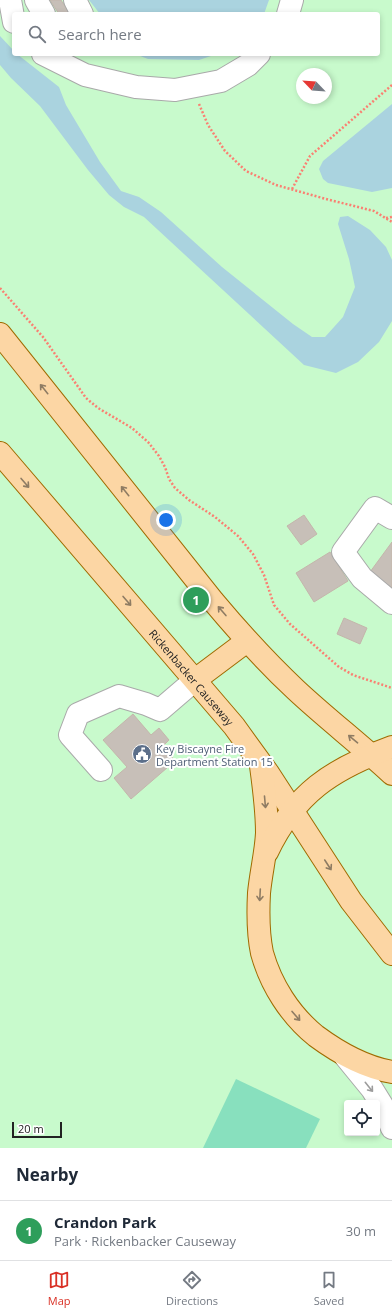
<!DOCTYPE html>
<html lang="en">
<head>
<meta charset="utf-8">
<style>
	:root { --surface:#fff; --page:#f6f6f7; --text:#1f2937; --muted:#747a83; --line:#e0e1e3; --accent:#d93025 }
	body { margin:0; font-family:"Open Sans",sans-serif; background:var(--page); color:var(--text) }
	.controls { position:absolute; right:12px; bottom:12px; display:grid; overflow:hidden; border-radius:4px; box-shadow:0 2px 6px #0003 }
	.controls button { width:36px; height:36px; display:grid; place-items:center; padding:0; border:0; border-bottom:1px solid var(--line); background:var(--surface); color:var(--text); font:20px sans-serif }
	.compass { position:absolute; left:296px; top:68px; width:36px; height:36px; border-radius:50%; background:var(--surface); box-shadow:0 2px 6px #0003; rotate:295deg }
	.scale { position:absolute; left:12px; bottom:10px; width:50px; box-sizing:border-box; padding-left:4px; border:2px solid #222; border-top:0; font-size:11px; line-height:14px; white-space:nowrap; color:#222; -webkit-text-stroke:3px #fff; paint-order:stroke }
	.you { position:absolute; left:166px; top:520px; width:14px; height:14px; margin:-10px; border:3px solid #fff; border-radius:50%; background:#1a73e8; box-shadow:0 0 0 6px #1a73e833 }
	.badge { display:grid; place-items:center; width:26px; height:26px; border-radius:50%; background:var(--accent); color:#fff; font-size:13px; font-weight:700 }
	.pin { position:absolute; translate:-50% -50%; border:2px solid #fff; box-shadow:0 1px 4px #0006 }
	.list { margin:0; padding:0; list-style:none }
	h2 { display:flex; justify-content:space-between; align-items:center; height:52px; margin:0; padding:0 16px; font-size:17px }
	h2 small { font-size:13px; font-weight:400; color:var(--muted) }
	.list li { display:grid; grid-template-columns:26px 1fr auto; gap:12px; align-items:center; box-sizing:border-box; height:60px; padding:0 16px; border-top:1px solid var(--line) }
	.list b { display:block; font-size:15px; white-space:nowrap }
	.list p { margin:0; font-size:13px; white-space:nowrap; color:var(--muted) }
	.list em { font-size:13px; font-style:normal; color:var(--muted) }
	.icon { flex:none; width:22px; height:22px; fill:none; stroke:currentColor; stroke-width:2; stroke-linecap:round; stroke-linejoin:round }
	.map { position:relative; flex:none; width:392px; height:1148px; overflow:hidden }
	.search { position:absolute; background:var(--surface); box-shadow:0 2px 6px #0003; left:12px; right:12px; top:12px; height:44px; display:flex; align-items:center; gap:10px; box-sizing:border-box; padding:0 14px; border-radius:4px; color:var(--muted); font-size:15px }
	.sheet { height:112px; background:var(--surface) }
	nav { display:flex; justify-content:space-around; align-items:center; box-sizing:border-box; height:56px; border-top:1px solid var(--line); background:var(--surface); font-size:11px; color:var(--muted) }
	nav a { display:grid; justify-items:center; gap:2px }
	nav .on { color:var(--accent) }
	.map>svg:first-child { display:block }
	.park { fill:#c8facc; fill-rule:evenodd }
	.pitch { fill:#88e0be }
	.water { fill:#aad3df }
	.building { fill:#c7bfb8; stroke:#c4b6ab }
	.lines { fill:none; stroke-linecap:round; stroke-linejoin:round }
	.minor-casing { stroke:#a9a9a9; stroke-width:24 }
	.major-casing { stroke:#a06b00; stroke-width:24 }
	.path { stroke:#fa8072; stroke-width:2.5; stroke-dasharray:2 2; stroke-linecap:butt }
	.minor { stroke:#fff; stroke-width:22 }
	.major { stroke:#fcd6a4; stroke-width:22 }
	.oneway { stroke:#8f7c63 }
	.oneway2 { stroke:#9c9c9c }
	.labels { text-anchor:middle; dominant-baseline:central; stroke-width:4; stroke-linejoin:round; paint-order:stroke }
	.street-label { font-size:11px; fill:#222; stroke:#fff }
	.service-label { font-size:11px; fill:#4e5e75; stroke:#fff; text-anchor:start }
</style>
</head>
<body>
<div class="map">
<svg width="392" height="1148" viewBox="0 0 392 1148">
	<rect width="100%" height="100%" fill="#f2efe9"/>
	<path class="park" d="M0 0H392V1148H0ZM14 14H378V54H14ZM302 74H326V98H302ZM347 1103H377V1133H347Z"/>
	<path class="pitch" d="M236 1079 320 1119 306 1148H203Z"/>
	<path class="water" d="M89 0H269L264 14H100Z
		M0 36 14 51V54H17L59 87 66 105 100 162 121 191 139 197 161 212 222 267 293 324 312 337H325L343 317 355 287 349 259 338 224 340 217 348 216 370 230 386 247 392 260V321L379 342 358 362 336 373 304 365 144 217 124 207 109 195 88 170 40 106 11 78 0 65Z
		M135 54H217L199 60 148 59Z
		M392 104V188L372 192 328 183 323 179 319 169 323 161Z"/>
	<path class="building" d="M50 0H61L70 14H59Z
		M304 515 317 534 301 545 287 526Z
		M392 542V588L370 572Z
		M330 552 348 581 314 602 296 573Z
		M344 618 367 628 360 644 337 634Z
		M133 714 151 735 159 728 169 740 163 746 175 761 131 799 114 778 127 767 103 740Z"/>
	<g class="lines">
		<defs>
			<path id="minor" d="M10 0 14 22
				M36 0 44 14
				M75 0 82 14
				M288 14 292 0
				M43 54 85 75 136 87 175 90 221 81 248 65 259 54
				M392 518 375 508 343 552 362 578 392 603
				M101 770 70 735 78 714 119 696 146 704 160 710 195 680
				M345 1056 372 1089 385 1110 392 1128"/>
			<g id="major">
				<path d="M0 334 213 601C239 632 266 662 296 690 327 719 361 745 392 774"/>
				<path id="s1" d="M0 453 234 726 268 773 351 901 392 954"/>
				<path d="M195 680 247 641"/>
				<path d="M261 766C264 788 267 810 267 833 266 853 261 872 259 893 258 912 258 934 262 953 271 985 290 1015 316 1036 339 1053 363 1067 392 1072"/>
				<path d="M267 852C295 793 332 769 392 747"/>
			</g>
		</defs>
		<use href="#minor" class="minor-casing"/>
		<use href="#major" class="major-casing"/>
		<path class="path" d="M199 104 208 125 225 151 246 171 276 185 326 199 374 211 392 222
			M292 189 310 156 392 85
			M386 218 392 217
			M0 288 43 337 86 398 98 408 132 428 148 442 159 456 165 467 169 479 175 488 189 500 215 517 238 536 253 554 264 575 274 605 290 624 339 667 353 675 392 688"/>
		<use href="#minor" class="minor"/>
		<use href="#major" class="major"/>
	</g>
	<defs><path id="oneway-shaft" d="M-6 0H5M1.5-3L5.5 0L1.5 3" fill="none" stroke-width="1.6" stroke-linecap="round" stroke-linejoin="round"/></defs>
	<g class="oneway">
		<use href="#oneway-shaft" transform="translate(44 389) rotate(-129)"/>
		<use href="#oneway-shaft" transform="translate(25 483) rotate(49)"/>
		<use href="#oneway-shaft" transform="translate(125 491) rotate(-129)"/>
		<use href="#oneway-shaft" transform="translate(127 601) rotate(49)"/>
		<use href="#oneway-shaft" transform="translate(222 611) rotate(-131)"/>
		<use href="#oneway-shaft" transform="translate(353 739) rotate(-140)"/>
		<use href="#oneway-shaft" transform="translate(265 802) rotate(85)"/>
		<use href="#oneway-shaft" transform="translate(328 865) rotate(57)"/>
		<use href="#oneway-shaft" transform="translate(260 895) rotate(93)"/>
		<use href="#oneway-shaft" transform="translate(296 1016) rotate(49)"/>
	</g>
	<use class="oneway2" href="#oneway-shaft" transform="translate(369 1087) rotate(51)"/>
	<defs>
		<symbol id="civic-disc" viewBox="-11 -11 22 22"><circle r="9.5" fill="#5c6f8a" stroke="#fff"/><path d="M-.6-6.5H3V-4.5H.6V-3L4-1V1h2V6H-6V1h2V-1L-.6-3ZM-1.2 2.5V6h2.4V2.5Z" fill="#fff"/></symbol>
	</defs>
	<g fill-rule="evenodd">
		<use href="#civic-disc" x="131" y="743" width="22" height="22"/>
	</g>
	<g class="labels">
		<g class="street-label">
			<text stroke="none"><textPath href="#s1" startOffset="295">Rickenbacker Causeway</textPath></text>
		</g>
		<g class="service-label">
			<text x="156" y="748">Key Biscayne Fire<tspan x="156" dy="13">Department Station 15</tspan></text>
		</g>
	</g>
</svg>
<div class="controls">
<button><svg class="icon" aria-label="locate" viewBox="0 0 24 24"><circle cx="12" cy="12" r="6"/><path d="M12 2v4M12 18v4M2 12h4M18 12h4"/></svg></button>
</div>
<svg class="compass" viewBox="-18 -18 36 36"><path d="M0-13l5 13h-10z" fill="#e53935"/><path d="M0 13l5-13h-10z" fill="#747a83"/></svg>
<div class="scale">20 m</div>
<div class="you"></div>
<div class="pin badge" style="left:196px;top:600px;background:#2e9e5b">1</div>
<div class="search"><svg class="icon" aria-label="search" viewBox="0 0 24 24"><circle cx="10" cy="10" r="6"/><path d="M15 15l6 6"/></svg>Search here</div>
</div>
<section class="sheet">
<h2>Nearby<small></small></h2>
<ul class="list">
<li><span class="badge" style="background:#2e9e5b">1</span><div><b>Crandon Park</b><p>Park · Rickenbacker Causeway</p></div><em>30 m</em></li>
</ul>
</section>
<nav>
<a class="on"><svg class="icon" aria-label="map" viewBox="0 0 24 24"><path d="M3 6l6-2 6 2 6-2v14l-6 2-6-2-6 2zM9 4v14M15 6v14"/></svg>Map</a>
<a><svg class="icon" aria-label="directions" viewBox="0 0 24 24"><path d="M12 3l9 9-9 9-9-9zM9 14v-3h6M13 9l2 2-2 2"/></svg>Directions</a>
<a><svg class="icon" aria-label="saved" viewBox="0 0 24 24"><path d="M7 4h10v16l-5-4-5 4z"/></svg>Saved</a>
</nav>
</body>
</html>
